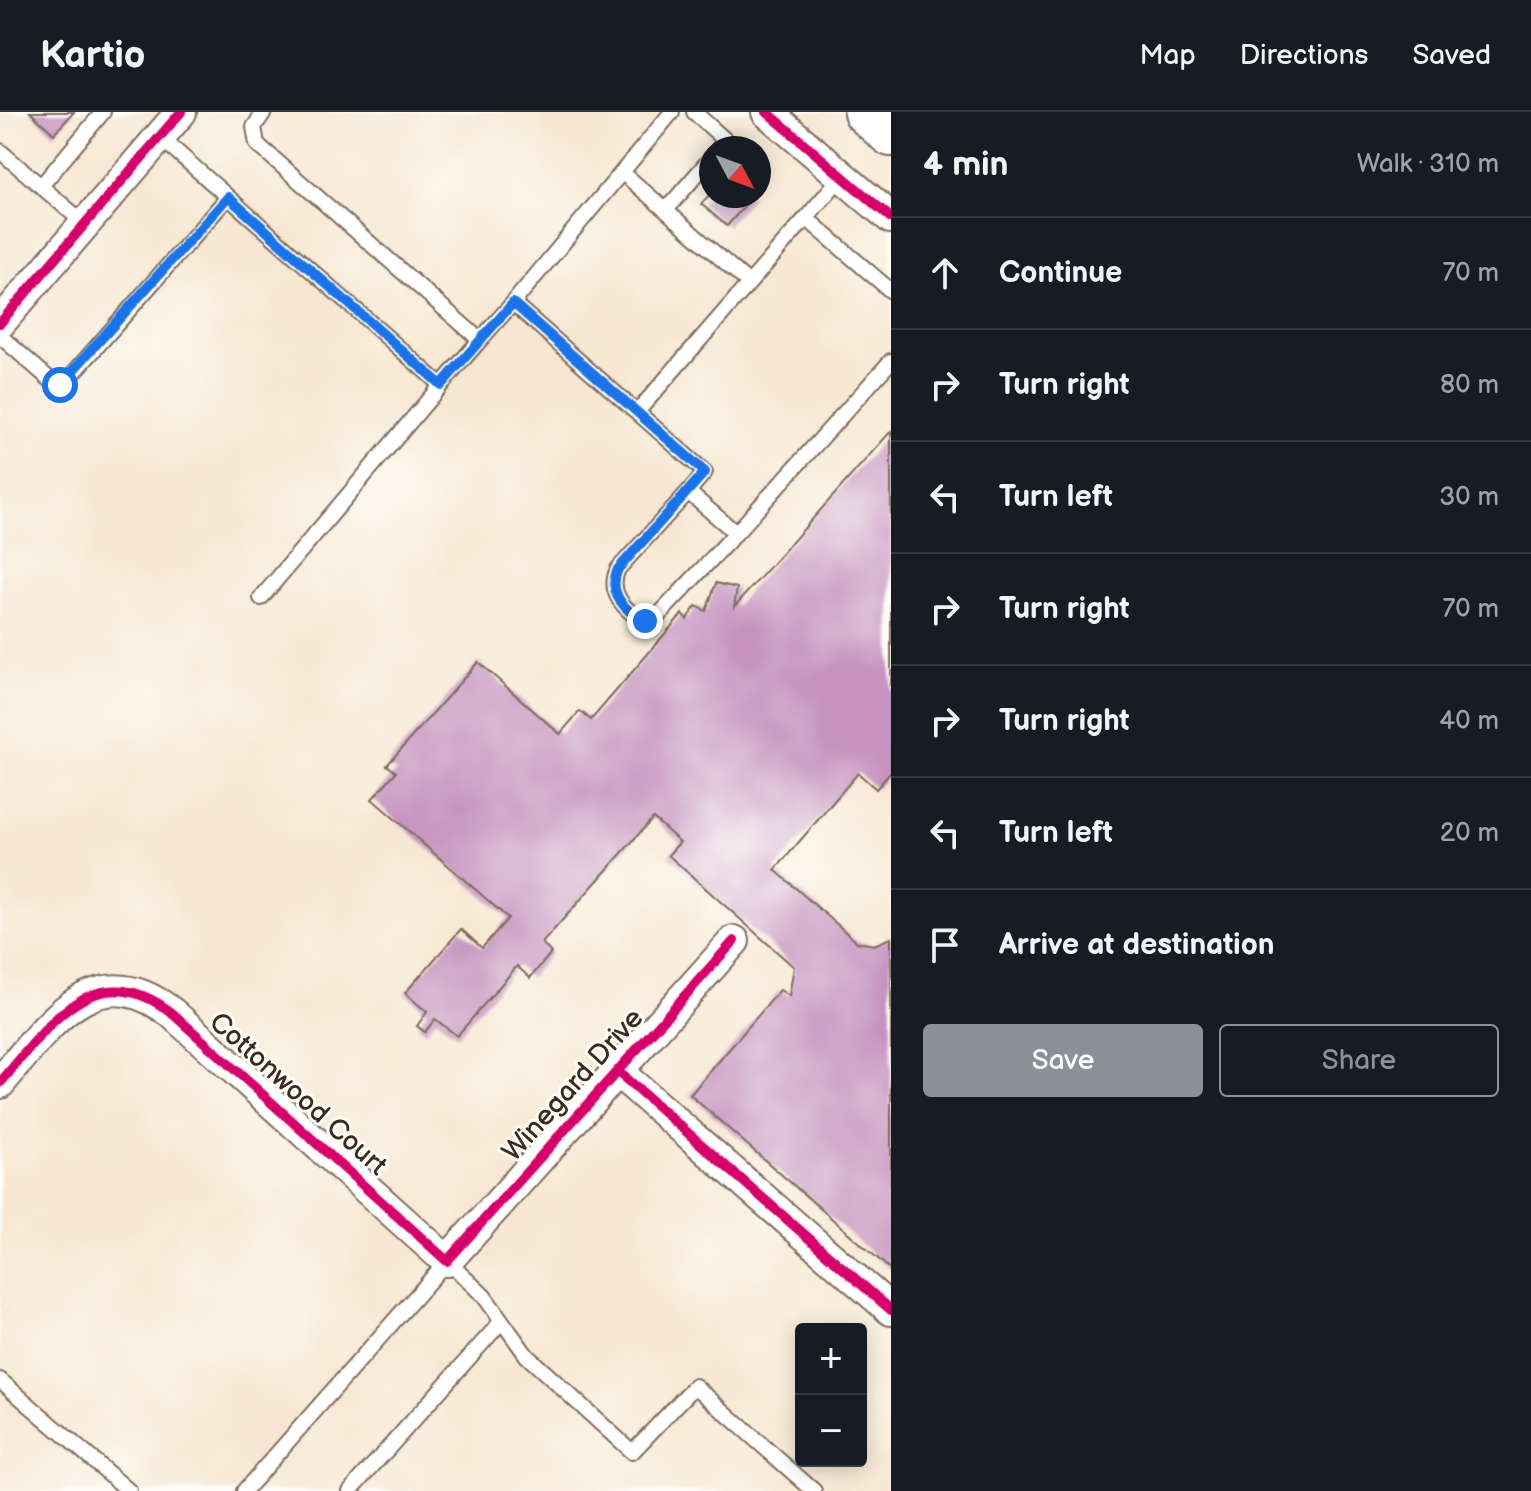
<!DOCTYPE html>
<html lang="en">
<head>
<meta charset="utf-8">
<style>
	:root { --surface:#171b24; --page:#242831; --text:#f1f3f6; --muted:#9ea1a6; --line:#363941; --accent:#8c9099 }
	body { margin:0; font-family:"Balsamiq Sans",sans-serif; background:var(--page); color:var(--text) }
	.controls { position:absolute; right:24px; bottom:24px; display:grid; overflow:hidden; border-radius:8px; box-shadow:0 4px 20px #0003 }
	.controls button { width:72px; height:72px; display:grid; place-items:center; padding:0; border:0; border-bottom:2px solid var(--line); background:var(--surface); color:var(--text); font:40px sans-serif }
	.compass { position:absolute; left:699px; top:24px; width:72px; height:72px; border-radius:50%; background:var(--surface); box-shadow:0 4px 20px #0003; rotate:131deg }
	.stop { position:absolute; width:24px; height:24px; margin:-18px; border:6px solid #1a73e8; border-radius:50%; background:#fff }
	.stop.end { background:#1a73e8; border-color:#fff; box-shadow:0 2px 8px #0008 }
	.list { margin:0; padding:0; list-style:none }
	h2 { display:flex; justify-content:space-between; align-items:center; height:104px; margin:0; padding:0 32px; font-size:34px }
	h2 small { font-size:26px; font-weight:400; color:var(--muted) }
	.list li { display:grid; grid-template-columns:52px 1fr auto; gap:24px; align-items:center; box-sizing:border-box; height:112px; padding:0 32px; border-top:2px solid var(--line) }
	.list b { display:block; font-size:30px; white-space:nowrap }
	.list em { font-size:26px; font-style:normal; color:var(--muted) }
	.actions { display:flex; gap:16px; padding:24px 32px }
	.actions a { flex:1; padding:18px 0; border:2px solid var(--accent); border-radius:8px; text-align:center; font-size:28px; color:var(--accent) }
	.actions .main { background:var(--accent); color:#fff }
	.icon { flex:none; width:44px; height:44px; fill:none; stroke:currentColor; stroke-width:2; stroke-linecap:round; stroke-linejoin:round }
	.map { position:relative; flex:none; width:891px; height:1379px; overflow:hidden }
	header { display:flex; align-items:center; gap:48px; box-sizing:border-box; height:112px; padding:0 40px; background:var(--surface); border-bottom:2px solid var(--line) }
	header strong { font-size:38px }
	nav { display:flex; gap:44px; margin-inline-start:auto; font-size:28px }
	main { display:flex }
	aside { flex:1; background:var(--surface) }
	.map>svg:first-child { display:block }
	.building { fill:#c693c0 }
	.lines { fill:none; stroke-linecap:round; stroke-linejoin:round }
	.service-casing { stroke:#7d6c5d; stroke-width:18 }
	.minor-casing { stroke:#7d6c5d; stroke-width:34 }
	.trunk-casing { stroke:#7d6c5d; stroke-width:48 }
	.service { stroke:#fff; stroke-width:14 }
	.minor { stroke:#fff; stroke-width:30 }
	.trunk { stroke:#fff; stroke-width:44 }
	.cycleway-casing { stroke:#fdfcf7; stroke-width:15 }
	.cycleway { stroke:#d6006c; stroke-width:10 }
	.route { stroke:#1a73e8; stroke-width:10 }
	.labels { text-anchor:middle; dominant-baseline:central; stroke-width:6; stroke-linejoin:round; paint-order:stroke }
	.street-label { font-size:28px; fill:#3b2a1e; stroke:#fdfcf7 }
</style>
</head>
<body>
<header>
<strong>Kartio</strong>
<nav><a>Map</a><a>Directions</a><a>Saved</a></nav>
</header>
<main>
<div class="map">
<svg width="891" height="1379" viewBox="0 0 891 1379">
	<rect width="100%" height="100%" fill="#fdfcf7"/>
	<filter id="ink" filterUnits="userSpaceOnUse"><feTurbulence type="fractalNoise" baseFrequency=".0125" numOctaves="2"/><feDisplacementMap in="SourceGraphic" scale="16" xChannelSelector="R" yChannelSelector="G"/><feConvolveMatrix kernelMatrix="1 2 1 2 8 2 1 2 1" color-interpolation-filters="sRGB"/></filter>
	<filter id="wash" filterUnits="userSpaceOnUse"><feTurbulence type="fractalNoise" baseFrequency=".006" numOctaves="4" result="noise"/><feDisplacementMap in="SourceGraphic" scale="32" xChannelSelector="R" yChannelSelector="G"/><feGaussianBlur stdDeviation="1.8" result="paint"/><feColorMatrix in="noise" values="0 0 0 0 0 0 0 0 0 0 0 0 0 0 0 0 0 1.4 0 .05"/><feComposite in="paint" operator="in"/></filter>
	<g filter="url(#wash)">
		<rect width="100%" height="100%" fill="#f7e7d2"/>
		<g id="blocks">
			<path class="building" d="M30 0H74L54 22Z
				M711 81V84H753L727 114 701 92Z
				M891 319V660L876 677 858 661 775 758 857 830 874 833 891 826V1158L690 983 780 878 789 884 794 855 668 743 680 730 653 706 542 831 551 841 530 866 517 854 457 924 435 907 425 920 417 914 427 900 405 881 461 817 482 836 508 806 372 687 396 660 387 653 478 550 560 622 580 599 591 608 682 502 687 507 696 494 706 499 716 471 737 476 734 495Z"/>
		</g>
	</g>
	<g filter="url(#ink)">
		<use href="#blocks" fill-opacity="0" stroke="#7d6c5d" stroke-width="2"/>
		<g class="lines">
			<defs>
				<path id="service" d="M264 0 254 15 257 32 480 228 513 191
					M672 0 513 191 705 360 688 380 736 421 891 249
					M694 0 726 29 719 36
					M160 25 441 273 480 228
					M0 39 85 112
					M623 61 749 171
					M842 64 806 106 891 179
					M41 74 103 0
					M666 98 711 46
					M0 224 55 272 65 271 228 85
					M638 299 806 106
					M688 380 618 457C607 480 624 499 645 509L656 506 736 421
					M261 486 441 273
					M0 1268 129 1379
					M244 1379 447 1149 484 1184 527 1244 632 1340 695 1274 814 1379
					M350 1379 501 1210"/>
				<path id="minor" d="M767 0 891 106
					M0 211 181 0
					M618 960 891 1198
					M0 971C48 915 93 840 172 901L447 1149 734 829"/>
				<path id="trunk" d="M866 0 891 22"/>
			</defs>
			<use href="#service" class="service-casing"/>
			<use href="#minor" class="minor-casing"/>
			<use href="#trunk" class="trunk-casing"/>
			<use href="#service" class="service"/>
			<use href="#minor" class="minor"/>
			<use href="#trunk" class="trunk"/>
			<defs>
				<path id="cycleway" d="M767 0 891 106
					M0 211 181 0
					M618 960 891 1198
					M0 971C48 915 93 840 172 901L447 1149 734 829"/>
			</defs>
			<use href="#cycleway" class="cycleway-casing"/>
			<use href="#cycleway" class="cycleway"/>
		</g>
	</g>
	<g class="lines" filter="url(#ink)">
		<path class="route" d="M60 273 228 85 441 273 513 191 705 360 618 457C607 480 624 499 645 509"/>
	</g>
	<g class="labels">
		<g class="street-label">
			<text transform="translate(573 973) rotate(-48)">Winegard Drive</text>
			<text transform="translate(298 982) rotate(42)">Cottonwood Court</text>
		</g>
	</g>
</svg>
<div class="controls">
<button>+</button>
<button>−</button>
</div>
<svg class="compass" viewBox="-18 -18 36 36"><path d="M0-13l5 13h-10z" fill="#e53935"/><path d="M0 13l5-13h-10z" fill="#9ea1a6"/></svg>
<div class="stop" style="left:60px;top:273px"></div>
<div class="stop end" style="left:645px;top:509px"></div>
</div>
<aside>
<h2>4 min<small>Walk · 310 m</small></h2>
<ul class="list">
<li><svg class="icon" aria-label="ahead" viewBox="0 0 24 24"><path d="M12 20V5M6 11l6-6 6 6"/></svg><div><b>Continue</b></div><em>70 m</em></li>
<li><svg class="icon" aria-label="right" viewBox="0 0 24 24"><path d="M7 20v-9h11M14 6l5 5-5 5"/></svg><div><b>Turn right</b></div><em>80 m</em></li>
<li><svg class="icon" aria-label="left" viewBox="0 0 24 24"><path d="M17 20v-9H6M10 6l-5 5 5 5"/></svg><div><b>Turn left</b></div><em>30 m</em></li>
<li><svg class="icon" aria-label="right" viewBox="0 0 24 24"><path d="M7 20v-9h11M14 6l5 5-5 5"/></svg><div><b>Turn right</b></div><em>70 m</em></li>
<li><svg class="icon" aria-label="right" viewBox="0 0 24 24"><path d="M7 20v-9h11M14 6l5 5-5 5"/></svg><div><b>Turn right</b></div><em>40 m</em></li>
<li><svg class="icon" aria-label="left" viewBox="0 0 24 24"><path d="M17 20v-9H6M10 6l-5 5 5 5"/></svg><div><b>Turn left</b></div><em>20 m</em></li>
<li><svg class="icon" aria-label="arrive" viewBox="0 0 24 24"><path d="M6 21V4h12l-3 4 3 4H6"/></svg><div><b>Arrive at destination</b></div></li>
</ul>
<div class="actions"><a class="main">Save</a><a>Share</a></div>
</aside>
</main>
</body>
</html>
